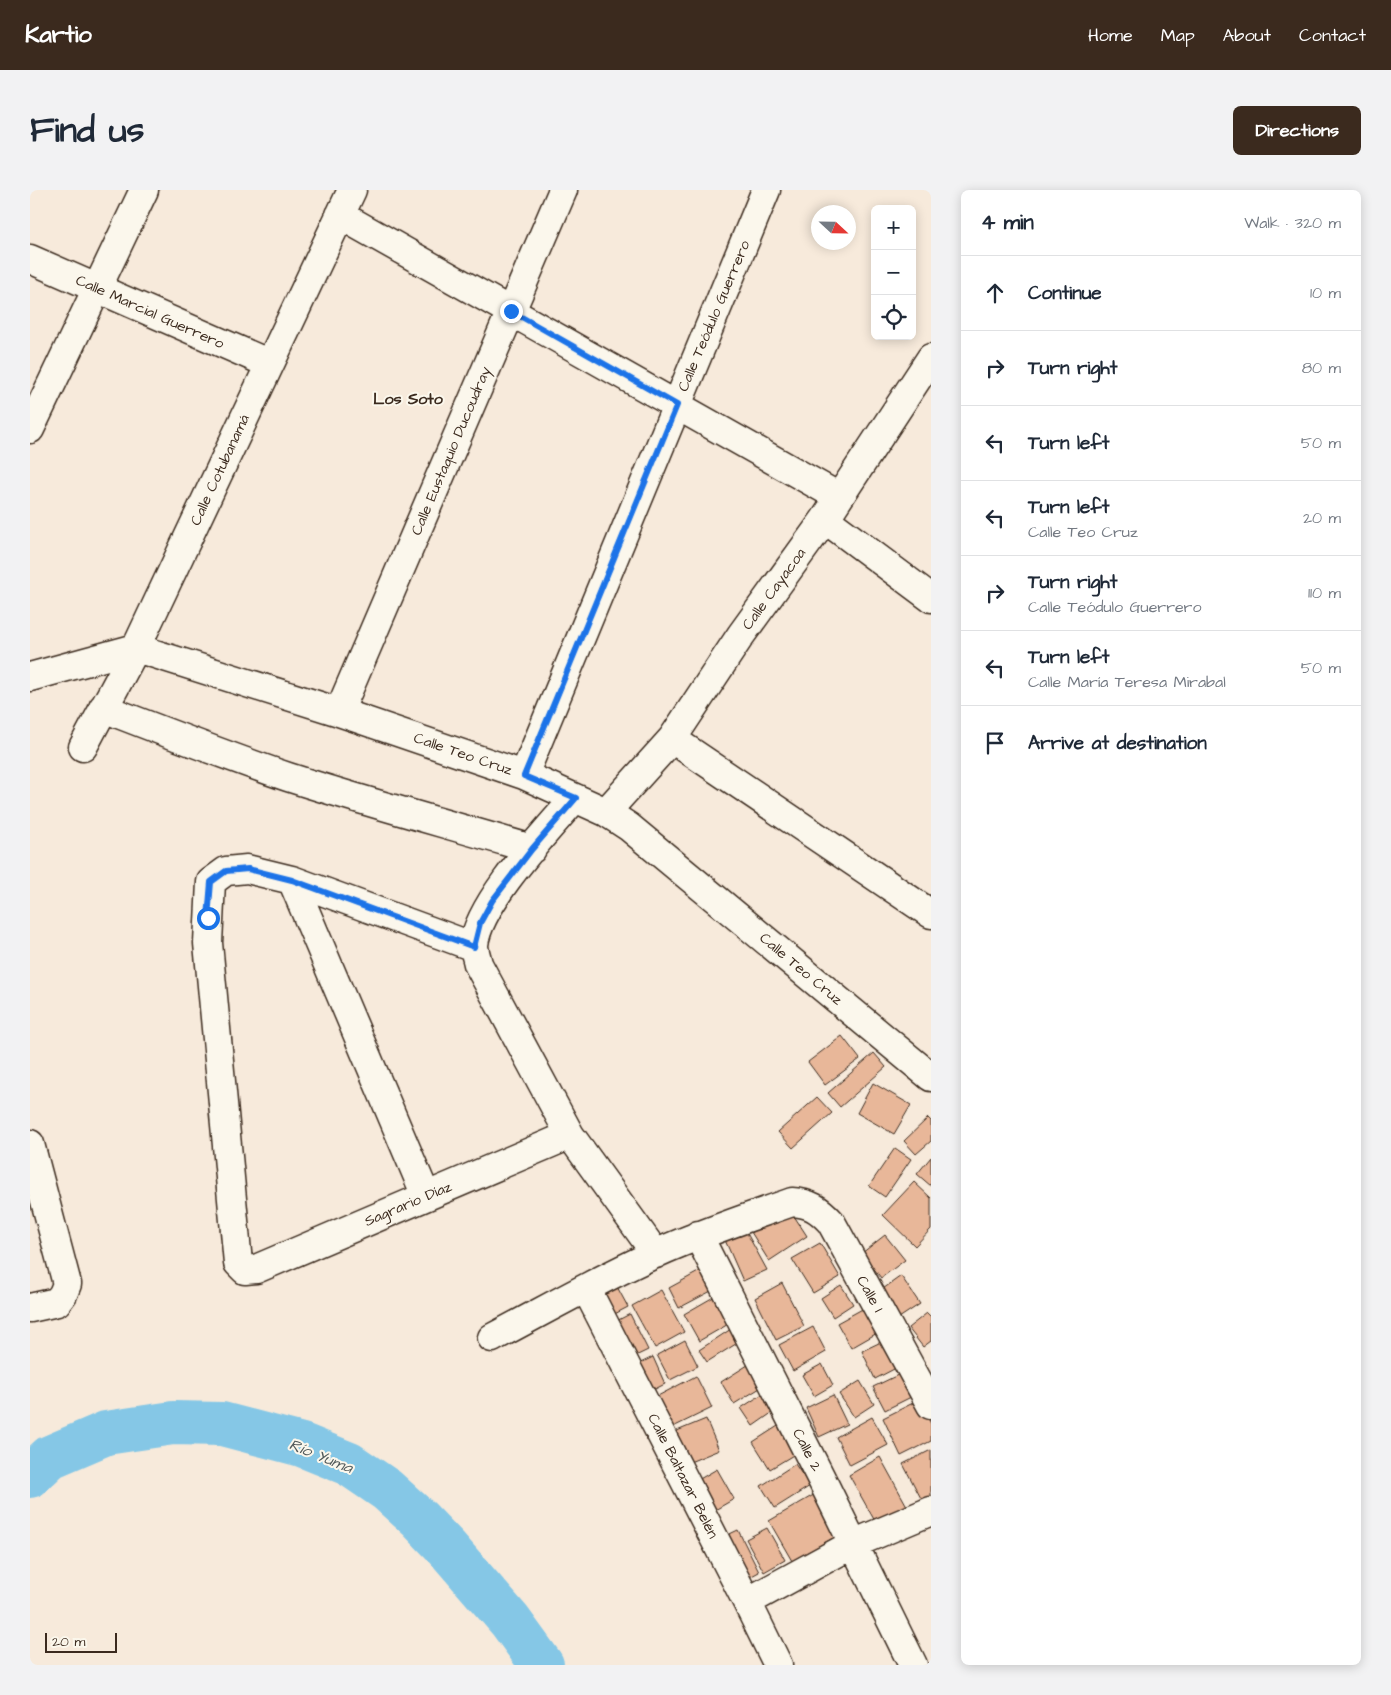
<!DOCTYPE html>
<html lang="en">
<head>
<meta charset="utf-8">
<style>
	:root { --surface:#fff; --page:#f2f2f3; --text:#1f2937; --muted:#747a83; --line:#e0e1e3; --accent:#3b2a1e }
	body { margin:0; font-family:"Architects Daughter",sans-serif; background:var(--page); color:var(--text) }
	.controls { position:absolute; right:15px; top:15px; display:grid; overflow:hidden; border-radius:8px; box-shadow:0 2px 12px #0003 }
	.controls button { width:45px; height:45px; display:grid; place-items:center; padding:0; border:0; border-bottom:1px solid var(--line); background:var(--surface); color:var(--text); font:25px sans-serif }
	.compass { position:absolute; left:781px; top:15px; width:45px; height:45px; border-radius:50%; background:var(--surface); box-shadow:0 2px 12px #0003; rotate:112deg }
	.scale { position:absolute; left:15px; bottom:12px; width:72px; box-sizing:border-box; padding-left:5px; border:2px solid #3b2a1e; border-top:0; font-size:14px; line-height:18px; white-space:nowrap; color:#3b2a1e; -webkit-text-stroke:4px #fbf7ec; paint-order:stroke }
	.stop { position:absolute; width:15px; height:15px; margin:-11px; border:4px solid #1a73e8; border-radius:50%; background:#fff }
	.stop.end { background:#1a73e8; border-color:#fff; box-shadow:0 1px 5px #0008 }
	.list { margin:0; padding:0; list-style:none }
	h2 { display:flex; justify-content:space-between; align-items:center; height:65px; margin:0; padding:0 20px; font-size:21px }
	h2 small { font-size:16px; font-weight:400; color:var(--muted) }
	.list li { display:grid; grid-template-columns:32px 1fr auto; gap:15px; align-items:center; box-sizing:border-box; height:75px; padding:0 20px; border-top:1px solid var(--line) }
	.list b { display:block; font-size:19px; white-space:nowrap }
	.list p { margin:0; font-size:16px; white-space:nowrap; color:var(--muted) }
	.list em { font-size:16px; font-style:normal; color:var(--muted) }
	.icon { flex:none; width:28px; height:28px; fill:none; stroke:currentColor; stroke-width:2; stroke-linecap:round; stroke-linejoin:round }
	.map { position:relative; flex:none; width:901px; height:1475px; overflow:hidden; border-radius:8px }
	header { display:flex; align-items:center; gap:30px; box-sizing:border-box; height:70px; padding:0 25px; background:var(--accent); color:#fff }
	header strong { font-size:24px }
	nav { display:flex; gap:28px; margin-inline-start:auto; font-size:18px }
	.intro { display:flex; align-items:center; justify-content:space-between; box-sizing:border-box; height:120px; padding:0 30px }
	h1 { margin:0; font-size:35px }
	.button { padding:12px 22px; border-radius:8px; background:var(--accent); color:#fff; font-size:18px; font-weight:700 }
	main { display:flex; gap:30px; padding:0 30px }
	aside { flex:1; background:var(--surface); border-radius:8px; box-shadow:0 2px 12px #0003 }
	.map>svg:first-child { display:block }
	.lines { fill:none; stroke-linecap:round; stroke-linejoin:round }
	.river { stroke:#85c7e6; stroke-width:44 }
	.building { fill:#e8b799; stroke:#3b2a1e }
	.minor-casing { stroke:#3b2a1e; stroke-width:31 }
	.minor { stroke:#fbf7ec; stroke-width:28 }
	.route { stroke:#1a73e8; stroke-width:6 }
	.labels { text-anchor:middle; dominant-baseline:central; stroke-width:4; stroke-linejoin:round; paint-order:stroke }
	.street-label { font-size:15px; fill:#3b2a1e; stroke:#fbf7ec }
	.neighbourhood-label { font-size:16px; font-weight:bold; fill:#3b2a1e; stroke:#fbf7ec }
	.water-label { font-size:16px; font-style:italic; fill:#51595a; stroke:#fbf7ec }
</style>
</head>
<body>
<header>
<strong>Kartio</strong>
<nav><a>Home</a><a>Map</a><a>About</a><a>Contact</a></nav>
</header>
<div class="intro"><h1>Find us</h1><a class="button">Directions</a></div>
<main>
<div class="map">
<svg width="901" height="1475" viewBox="0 0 901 1475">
	<rect width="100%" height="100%" fill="#f7eadb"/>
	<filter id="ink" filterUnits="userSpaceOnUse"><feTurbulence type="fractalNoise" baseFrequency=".02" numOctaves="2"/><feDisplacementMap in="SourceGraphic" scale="10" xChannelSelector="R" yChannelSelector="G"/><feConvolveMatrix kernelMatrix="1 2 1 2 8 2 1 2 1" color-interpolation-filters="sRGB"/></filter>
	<g filter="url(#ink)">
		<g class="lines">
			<path class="river" d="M0 1286 20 1267 76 1243 143 1233 192 1234 272 1255 319 1274 357 1300 389 1329 416 1357 480 1431 512 1475"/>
		</g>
		<path class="building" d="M812 846 830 869 795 895 778 872Z
			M844 863 856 877 810 917 798 903Z
			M843 893 881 915 864 944 827 923Z
			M787 907 802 923 763 958 748 942Z
			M898 928 901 931V951L886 964 874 951Z
			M865 958 881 969 855 1007 839 996Z
			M901 967V996L887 984Z
			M884 992 901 1008V1039L885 1056 853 1025Z
			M753 1009 777 1046 739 1071 716 1034Z
			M713 1036 737 1080 713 1091 691 1041Z
			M855 1045 875 1070 851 1088 832 1063Z
			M790 1053 810 1087 783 1103 762 1069Z
			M672 1080 683 1100 649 1118 639 1098Z
			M871 1086 890 1114 869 1128 850 1101Z
			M585 1093 598 1117 575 1129 563 1105Z
			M752 1093 774 1136 746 1150 725 1108Z
			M811 1095 823 1114 803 1127 791 1108Z
			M631 1100 654 1142 625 1158 602 1116Z
			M687 1105 702 1132 669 1151 654 1124Z
			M836 1117 849 1142 821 1158 807 1133Z
			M897 1123 901 1127V1151L893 1157 878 1138Z
			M600 1124 618 1160 587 1175 569 1140Z
			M783 1137 796 1162 763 1181 749 1155Z
			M701 1139 709 1152 677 1172 669 1160Z
			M655 1150 668 1176 640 1190 627 1165Z
			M853 1151 866 1178 845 1189 832 1161Z
			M623 1167 635 1194 601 1211 588 1184Z
			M721 1173 735 1195 704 1214 691 1192Z
			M792 1174 803 1195 784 1206 772 1185Z
			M872 1183 883 1206 855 1220 843 1197Z
			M666 1186 682 1218 637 1240 622 1209Z
			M830 1191 844 1214 824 1227 809 1204Z
			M734 1203 746 1220 723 1236 711 1218Z
			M803 1205 817 1234 789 1247 776 1218Z
			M889 1210 901 1234V1251L871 1266 853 1228Z
			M842 1227 858 1255 820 1275 806 1247Z
			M676 1229 689 1260 643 1279 630 1248Z
			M748 1236 765 1264 740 1279 723 1252Z
			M901 1260V1311L894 1314 873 1274Z
			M850 1267 877 1316 846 1333 819 1285Z
			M765 1274 780 1296 745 1318 731 1296Z
			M687 1279 704 1309 678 1324 661 1294Z
			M787 1303 810 1344 762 1371 739 1331Z
			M737 1338 755 1370 734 1382 716 1349Z
			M708 1340 729 1382 705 1395 683 1352Z"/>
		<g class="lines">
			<defs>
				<path id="minor" d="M310 25 809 307
					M0 69 240 174
					M0 239 114 0
					M795 329 901 408
					M0 487 106 458 309 522 494 585 576 622 599 637 901 887
					M73 518C135 542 196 566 258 587 339 613 421 635 502 659
					M309 522 533 0
					M642 549 901 724
					M53 557 106 458 322 0
					M494 585 736 0
					M545 608C517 641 448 713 444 755 444 761 447 768 448 774L540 945 626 1064
					M576 622 642 549 711 445 795 329 901 168
					M262 690 396 1006
					M444 757 262 690 217 679 196 681 181 692 178 753 208 1073 215 1080 226 1079 540 945
					M0 954 37 1094 33 1104 27 1112 0 1118
					M668 1045 791 1288 883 1475
					M556 1098 717 1412 748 1475
					M462 1148C517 1119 571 1088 627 1063 671 1043 717 1028 762 1012 780 1013 789 1019 801 1032L901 1215
					M717 1412 823 1354 901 1321"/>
			</defs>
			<use href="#minor" class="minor-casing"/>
			<use href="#minor" class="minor"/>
		</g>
	</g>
	<g class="lines" filter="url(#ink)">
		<path class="route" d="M178 728 181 692 196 681 218 679 262 690 444 757 450 733 462 711 502 659 546 608 494 586 647 215 481 121"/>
	</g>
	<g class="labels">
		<g class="street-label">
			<text transform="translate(120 122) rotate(24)">Calle Marcial Guerrero</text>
			<text transform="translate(684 126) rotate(-67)">Calle Teódulo Guerrero</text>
			<text transform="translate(421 261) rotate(-67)">Calle Eustaquio Ducoudray</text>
			<text transform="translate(190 280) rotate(-65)">Calle Cotubanamá</text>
			<text transform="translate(744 399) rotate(-54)">Calle Cayacoa</text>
			<text transform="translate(433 564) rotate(19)">Calle Teo Cruz</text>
			<text transform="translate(771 779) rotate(40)">Calle Teo Cruz</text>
			<text transform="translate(378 1014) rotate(-23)">Sagrario Díaz</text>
			<text transform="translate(840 1104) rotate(61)">Calle 1</text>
			<text transform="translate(777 1260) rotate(63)">Calle 2</text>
			<text transform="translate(653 1286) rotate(63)">Calle Baltazar Belén</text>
		</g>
		<g class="neighbourhood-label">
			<text x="378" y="209">Los Soto</text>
		</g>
		<g class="water-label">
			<text transform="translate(291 1266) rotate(22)">Río Yuma</text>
		</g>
	</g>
</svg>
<div class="controls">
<button>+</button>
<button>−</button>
<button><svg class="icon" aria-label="locate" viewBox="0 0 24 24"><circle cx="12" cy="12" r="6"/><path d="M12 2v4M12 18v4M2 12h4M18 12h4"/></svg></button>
</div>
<svg class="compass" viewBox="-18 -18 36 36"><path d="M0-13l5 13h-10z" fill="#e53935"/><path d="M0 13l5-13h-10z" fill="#747a83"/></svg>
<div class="scale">20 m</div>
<div class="stop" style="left:178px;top:728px"></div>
<div class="stop end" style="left:481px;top:121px"></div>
</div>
<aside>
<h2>4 min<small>Walk · 320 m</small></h2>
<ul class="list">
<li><svg class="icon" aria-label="ahead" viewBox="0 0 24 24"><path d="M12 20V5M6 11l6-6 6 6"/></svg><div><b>Continue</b></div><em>10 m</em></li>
<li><svg class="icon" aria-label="right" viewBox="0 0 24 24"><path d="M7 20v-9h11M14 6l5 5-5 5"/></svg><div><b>Turn right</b></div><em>80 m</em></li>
<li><svg class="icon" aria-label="left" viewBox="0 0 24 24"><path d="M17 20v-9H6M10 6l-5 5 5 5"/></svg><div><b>Turn left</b></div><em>50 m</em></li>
<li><svg class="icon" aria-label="left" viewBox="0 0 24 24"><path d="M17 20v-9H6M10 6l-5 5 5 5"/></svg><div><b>Turn left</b><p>Calle Teo Cruz</p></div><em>20 m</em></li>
<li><svg class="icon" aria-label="right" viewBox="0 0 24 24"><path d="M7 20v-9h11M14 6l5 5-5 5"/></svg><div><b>Turn right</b><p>Calle Teódulo Guerrero</p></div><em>110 m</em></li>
<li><svg class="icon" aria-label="left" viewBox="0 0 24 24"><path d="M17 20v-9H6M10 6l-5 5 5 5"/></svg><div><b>Turn left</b><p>Calle María Teresa Mirabal</p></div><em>50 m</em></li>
<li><svg class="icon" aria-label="arrive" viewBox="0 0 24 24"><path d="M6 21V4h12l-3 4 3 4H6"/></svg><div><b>Arrive at destination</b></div></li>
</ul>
</aside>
</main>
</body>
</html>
